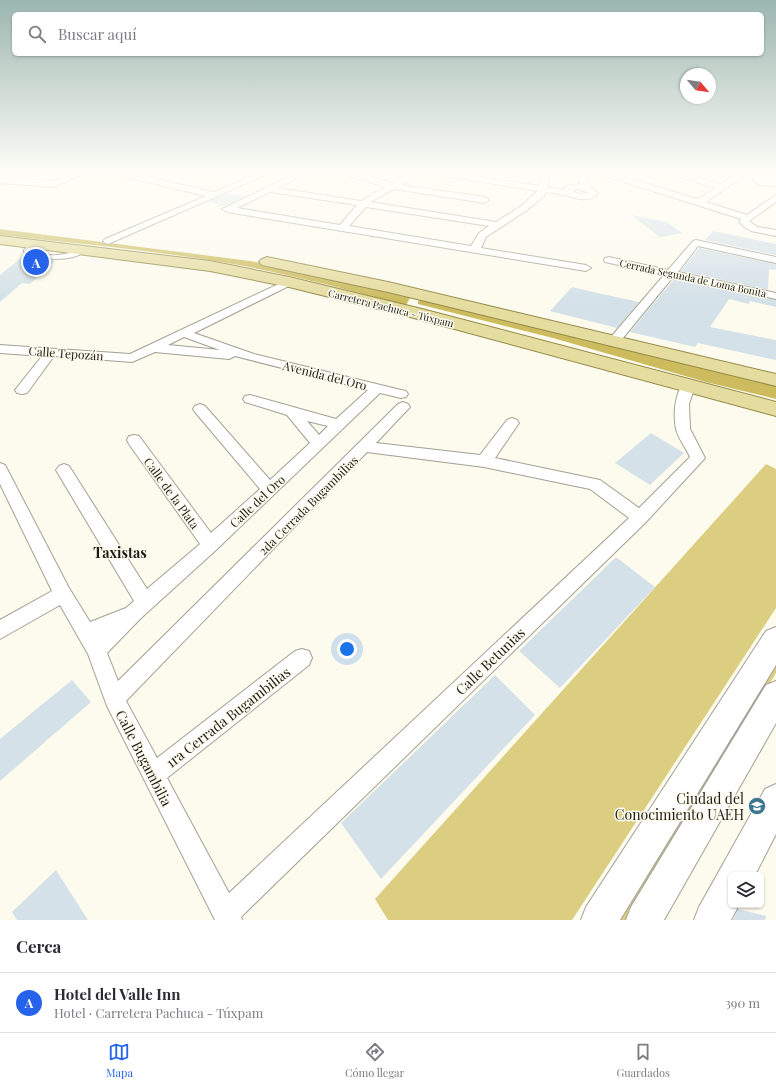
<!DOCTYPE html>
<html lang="es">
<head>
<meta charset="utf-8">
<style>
	:root { --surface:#fff; --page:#f2f2f3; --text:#2b2b33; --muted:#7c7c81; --line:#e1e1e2; --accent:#2563eb }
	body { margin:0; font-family:"Playfair Display",serif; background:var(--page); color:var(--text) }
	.controls { position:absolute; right:12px; bottom:12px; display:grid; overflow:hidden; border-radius:6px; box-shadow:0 1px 3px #0004 }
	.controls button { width:36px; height:36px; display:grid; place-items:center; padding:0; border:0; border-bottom:1px solid var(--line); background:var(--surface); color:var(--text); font:20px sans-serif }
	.compass { position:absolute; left:680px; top:68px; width:36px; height:36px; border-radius:50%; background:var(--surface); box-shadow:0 1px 3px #0004; rotate:119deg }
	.you { position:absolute; left:347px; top:649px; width:14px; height:14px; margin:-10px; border:3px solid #fff; border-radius:50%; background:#1a73e8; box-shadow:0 0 0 6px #1a73e833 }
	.badge { display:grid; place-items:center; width:26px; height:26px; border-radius:50%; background:var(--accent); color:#fff; font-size:13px; font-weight:700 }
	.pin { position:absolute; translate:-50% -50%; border:2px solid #fff; box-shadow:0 1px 4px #0006 }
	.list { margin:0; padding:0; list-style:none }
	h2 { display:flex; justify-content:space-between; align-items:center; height:52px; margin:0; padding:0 16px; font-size:17px }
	h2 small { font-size:13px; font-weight:400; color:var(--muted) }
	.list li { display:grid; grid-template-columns:26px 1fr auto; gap:12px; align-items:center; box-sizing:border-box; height:60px; padding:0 16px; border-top:1px solid var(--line) }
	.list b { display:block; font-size:15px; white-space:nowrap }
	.list p { margin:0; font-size:13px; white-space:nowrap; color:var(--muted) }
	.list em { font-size:13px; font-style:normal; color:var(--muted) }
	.icon { flex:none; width:22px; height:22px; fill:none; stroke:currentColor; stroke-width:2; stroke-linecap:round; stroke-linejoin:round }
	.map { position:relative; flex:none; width:776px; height:920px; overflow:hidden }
	.search { position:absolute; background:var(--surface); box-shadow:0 1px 3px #0004; left:12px; right:12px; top:12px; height:44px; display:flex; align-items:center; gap:10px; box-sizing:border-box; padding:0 14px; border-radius:6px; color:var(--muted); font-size:15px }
	.sheet { height:112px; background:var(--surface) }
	nav { display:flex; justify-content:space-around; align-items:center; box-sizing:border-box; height:56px; border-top:1px solid var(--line); background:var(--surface); font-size:11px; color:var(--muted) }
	nav a { display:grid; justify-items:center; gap:2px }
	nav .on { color:var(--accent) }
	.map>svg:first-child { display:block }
	.green { fill:#dbce81 }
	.forest { fill:#ccbc5e }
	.building { fill:#d4e1e8 }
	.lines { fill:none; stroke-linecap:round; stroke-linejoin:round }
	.lane-casing { stroke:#a2a095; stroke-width:2 }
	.street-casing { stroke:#a2a095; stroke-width:2 }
	.secondary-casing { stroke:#a2a095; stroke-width:2 }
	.primary-casing { stroke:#948947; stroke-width:2 }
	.lane { fill:#fff; fill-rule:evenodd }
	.street { fill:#fff; fill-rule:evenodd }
	.secondary { fill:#fff; fill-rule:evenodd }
	.primary { fill:#e5dca0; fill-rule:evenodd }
	.labels { text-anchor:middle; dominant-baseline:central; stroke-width:3; stroke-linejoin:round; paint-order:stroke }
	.far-street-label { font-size:10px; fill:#1c1b16; stroke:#fdfbee }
	.street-label { font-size:12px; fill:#1c1b16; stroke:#fdfbee }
	.quarter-label { font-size:14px; font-weight:bold; fill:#1c1b16; stroke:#fdfbee }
	.near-street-label { font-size:14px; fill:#1c1b16; stroke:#fdfbee }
	.near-poi-label { font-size:14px; fill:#1c1b16; stroke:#fdfbee; text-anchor:end }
</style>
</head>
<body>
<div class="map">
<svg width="776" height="920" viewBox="0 0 776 920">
	<rect width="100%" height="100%" fill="#fdfbee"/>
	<path class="green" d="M766 464 776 469V608L572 920H388L375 899Z
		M776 661V673L627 920H617Z"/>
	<path class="forest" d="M0 229 250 261 290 268 411 296 406 305C352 291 298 276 244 266 163 251 81 244 0 235Z
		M423 299 776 382V399L706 382 553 338 418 304V301Z"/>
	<path class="building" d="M226 194 247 195 223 206 209 201Z
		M631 215 667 222 682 233 660 237Z
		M713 231 776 244V255L705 240Z
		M699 248 776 264V270L769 269 768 290 681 271Z
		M22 257 56 260 30 284 22 283 0 302V275Z
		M674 279 776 300V307L750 301 749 304 729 299 710 327 776 340V360L698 343 695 347 630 332Z
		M572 287 593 292 639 302 617 328 550 311Z
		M651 433 684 453 650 485 615 463Z
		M616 557 655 587 560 688 519 651Z
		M495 675 535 715 381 879 341 823Z
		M72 680 91 702 0 781V739Z
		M56 870 88 920H17L12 912Z
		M738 909 766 916 765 920H733Z"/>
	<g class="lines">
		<defs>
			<path id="lane" d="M32 242 35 244 29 250C51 259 64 255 85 248L88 250C70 263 43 260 24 252V250Z"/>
			<path id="street" d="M73 173H84L55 187 0 183V177L54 181Z
				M114 173H129L214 192 259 173H270L108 244 105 243 103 241 105 239 206 196 118 175Z
				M296 173H307L278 188 361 201 385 187 346 175 345 173H358L392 183 411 173H421L401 185 485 197 489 200 485 203 394 189 370 202 496 222 521 206 538 191 440 175 436 173H457L539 186 543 173H551L547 187 564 190 566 186 580 184 579 181 582 173H590L587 181 590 186 598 193C590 204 576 198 565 195 559 194 552 193 546 192L544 196 527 210 486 237 481 248 586 265 591 268 586 271 227 212 222 209ZM579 189 589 193 579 194 572 191ZM270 192 357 205 340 225 237 208ZM366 207 489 226 479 233 471 246 349 226Z
				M601 173H613L697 199 716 188 673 175 672 173H685L721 184 738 173H748L706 202 747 215 776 195V202L749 221 757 227 776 230V236L751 231 743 226 739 221 741 219 602 175Z
				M764 174 776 177V186L759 185 752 178 753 176Z
				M696 240 776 257V263L698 246 678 272 776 293V299L673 277 618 344H610L608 341 610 338 664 275 605 262 604 260 605 258 609 257 668 270 693 241Z
				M289 279 294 282 293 284 194 333 254 354 401 390 406 391 408 394 406 397 401 398 380 393 216 550 141 618 107 653 118 681 398 404 403 402 408 404 410 407 376 443 480 455 507 420 512 418 517 420 519 423 495 458 600 480 639 508 690 457C686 448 678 438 676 429 673 414 675 395 683 383L688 382 693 383 695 386 689 404 690 429 705 458 646 522 241 917 242 920H215L107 706 88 654 60 605 0 639V620L52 591 0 484V463L5 465 69 588 90 622 126 608 134 601 56 470 59 466 64 464 69 466 147 589 200 544 129 444 127 440 129 436 134 435 139 436 211 533 260 489 195 412 193 409 195 406 200 404 205 406 270 480 310 443 287 415 245 402 243 399 245 396 250 395 336 419 368 390 235 356 229 359 155 352 132 362 54 356 27 393 22 394 17 393 15 390 42 356 0 353V345L130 354ZM184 337 220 350 168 345ZM307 421 328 426 319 435ZM367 452 484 467 590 489 629 518 229 893 167 778 309 665 312 658 309 651 302 649 295 651 157 758 126 701Z"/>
			<path id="secondary" d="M776 627V665L620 920H581L586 907 766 631Z
				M776 681V723L664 920H626L631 907 766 685Z
				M776 784V834L755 875H731V905H739L731 920H694L699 907 765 789Z"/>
			<path id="primary" d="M0 236 210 261 289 277 422 309 776 402V416L410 317 289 287 210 271 0 244Z
				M267 257 388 282 776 374V386L388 292 262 265 259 262 262 259Z"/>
		</defs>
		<use href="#lane" class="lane-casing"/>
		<use href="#street" class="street-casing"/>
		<use href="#secondary" class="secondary-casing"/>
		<use href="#primary" class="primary-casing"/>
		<use href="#lane" class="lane"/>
		<use href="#street" class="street"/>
		<use href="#secondary" class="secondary"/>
		<use href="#primary" class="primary"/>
	</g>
	<linearGradient id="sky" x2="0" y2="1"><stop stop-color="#9bb6af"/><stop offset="0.57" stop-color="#fefdf7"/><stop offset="1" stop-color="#fefdf7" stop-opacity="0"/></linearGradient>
	<rect width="776" height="302" fill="url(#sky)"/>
	<defs>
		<symbol id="university-disc" viewBox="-11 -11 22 22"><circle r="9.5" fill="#3b758e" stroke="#fdfbee"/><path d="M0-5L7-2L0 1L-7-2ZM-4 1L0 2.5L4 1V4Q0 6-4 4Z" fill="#fff"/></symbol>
	</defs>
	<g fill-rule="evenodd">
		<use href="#university-disc" x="747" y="796" width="20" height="20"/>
	</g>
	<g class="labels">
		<g class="far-street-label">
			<text transform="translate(693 278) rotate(12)">Cerrada Segunda de Loma Bonita</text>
			<text transform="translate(391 308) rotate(14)">Carretera Pachuca - Túxpam</text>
		</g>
		<g class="street-label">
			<text transform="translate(66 353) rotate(4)">Calle Tepozán</text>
			<text transform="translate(325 375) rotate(14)">Avenida del Oro</text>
			<text transform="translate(172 493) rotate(54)">Calle de la Plata</text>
			<text transform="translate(257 501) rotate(-43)">Calle del Oro</text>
			<text transform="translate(308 505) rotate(-45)">2da Cerrada Bugambilias</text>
		</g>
		<g class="quarter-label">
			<text x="120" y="552">Taxistas</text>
		</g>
		<g class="near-street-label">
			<text transform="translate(490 661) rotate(-44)">Calle Betunias</text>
			<text transform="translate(228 717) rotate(-38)">1ra Cerrada Bugambilias</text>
			<text transform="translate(144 758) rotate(63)">Calle Bugambilia</text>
		</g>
		<g class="near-poi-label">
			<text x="744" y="798">Ciudad del<tspan x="744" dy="16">Conocimiento UAEH</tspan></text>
		</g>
	</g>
</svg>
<div class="controls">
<button><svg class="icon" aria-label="layers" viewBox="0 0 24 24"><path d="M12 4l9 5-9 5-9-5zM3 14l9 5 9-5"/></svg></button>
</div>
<svg class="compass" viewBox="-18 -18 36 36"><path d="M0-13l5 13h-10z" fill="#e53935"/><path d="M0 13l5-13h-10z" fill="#7c7c81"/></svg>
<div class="you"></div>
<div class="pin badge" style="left:36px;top:262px">A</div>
<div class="search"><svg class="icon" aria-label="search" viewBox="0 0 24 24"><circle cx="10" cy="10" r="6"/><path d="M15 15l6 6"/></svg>Buscar aquí</div>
</div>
<section class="sheet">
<h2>Cerca<small></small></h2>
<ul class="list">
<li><span class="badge">A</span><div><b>Hotel del Valle Inn</b><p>Hotel · Carretera Pachuca - Túxpam</p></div><em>390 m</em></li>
</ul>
</section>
<nav>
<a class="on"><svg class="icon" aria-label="map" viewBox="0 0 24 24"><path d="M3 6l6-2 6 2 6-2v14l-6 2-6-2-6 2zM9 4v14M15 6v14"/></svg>Mapa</a>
<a><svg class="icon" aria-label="directions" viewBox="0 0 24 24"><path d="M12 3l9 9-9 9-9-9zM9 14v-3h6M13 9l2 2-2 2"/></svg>Cómo llegar</a>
<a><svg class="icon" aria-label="saved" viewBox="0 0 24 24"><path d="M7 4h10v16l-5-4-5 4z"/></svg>Guardados</a>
</nav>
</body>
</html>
